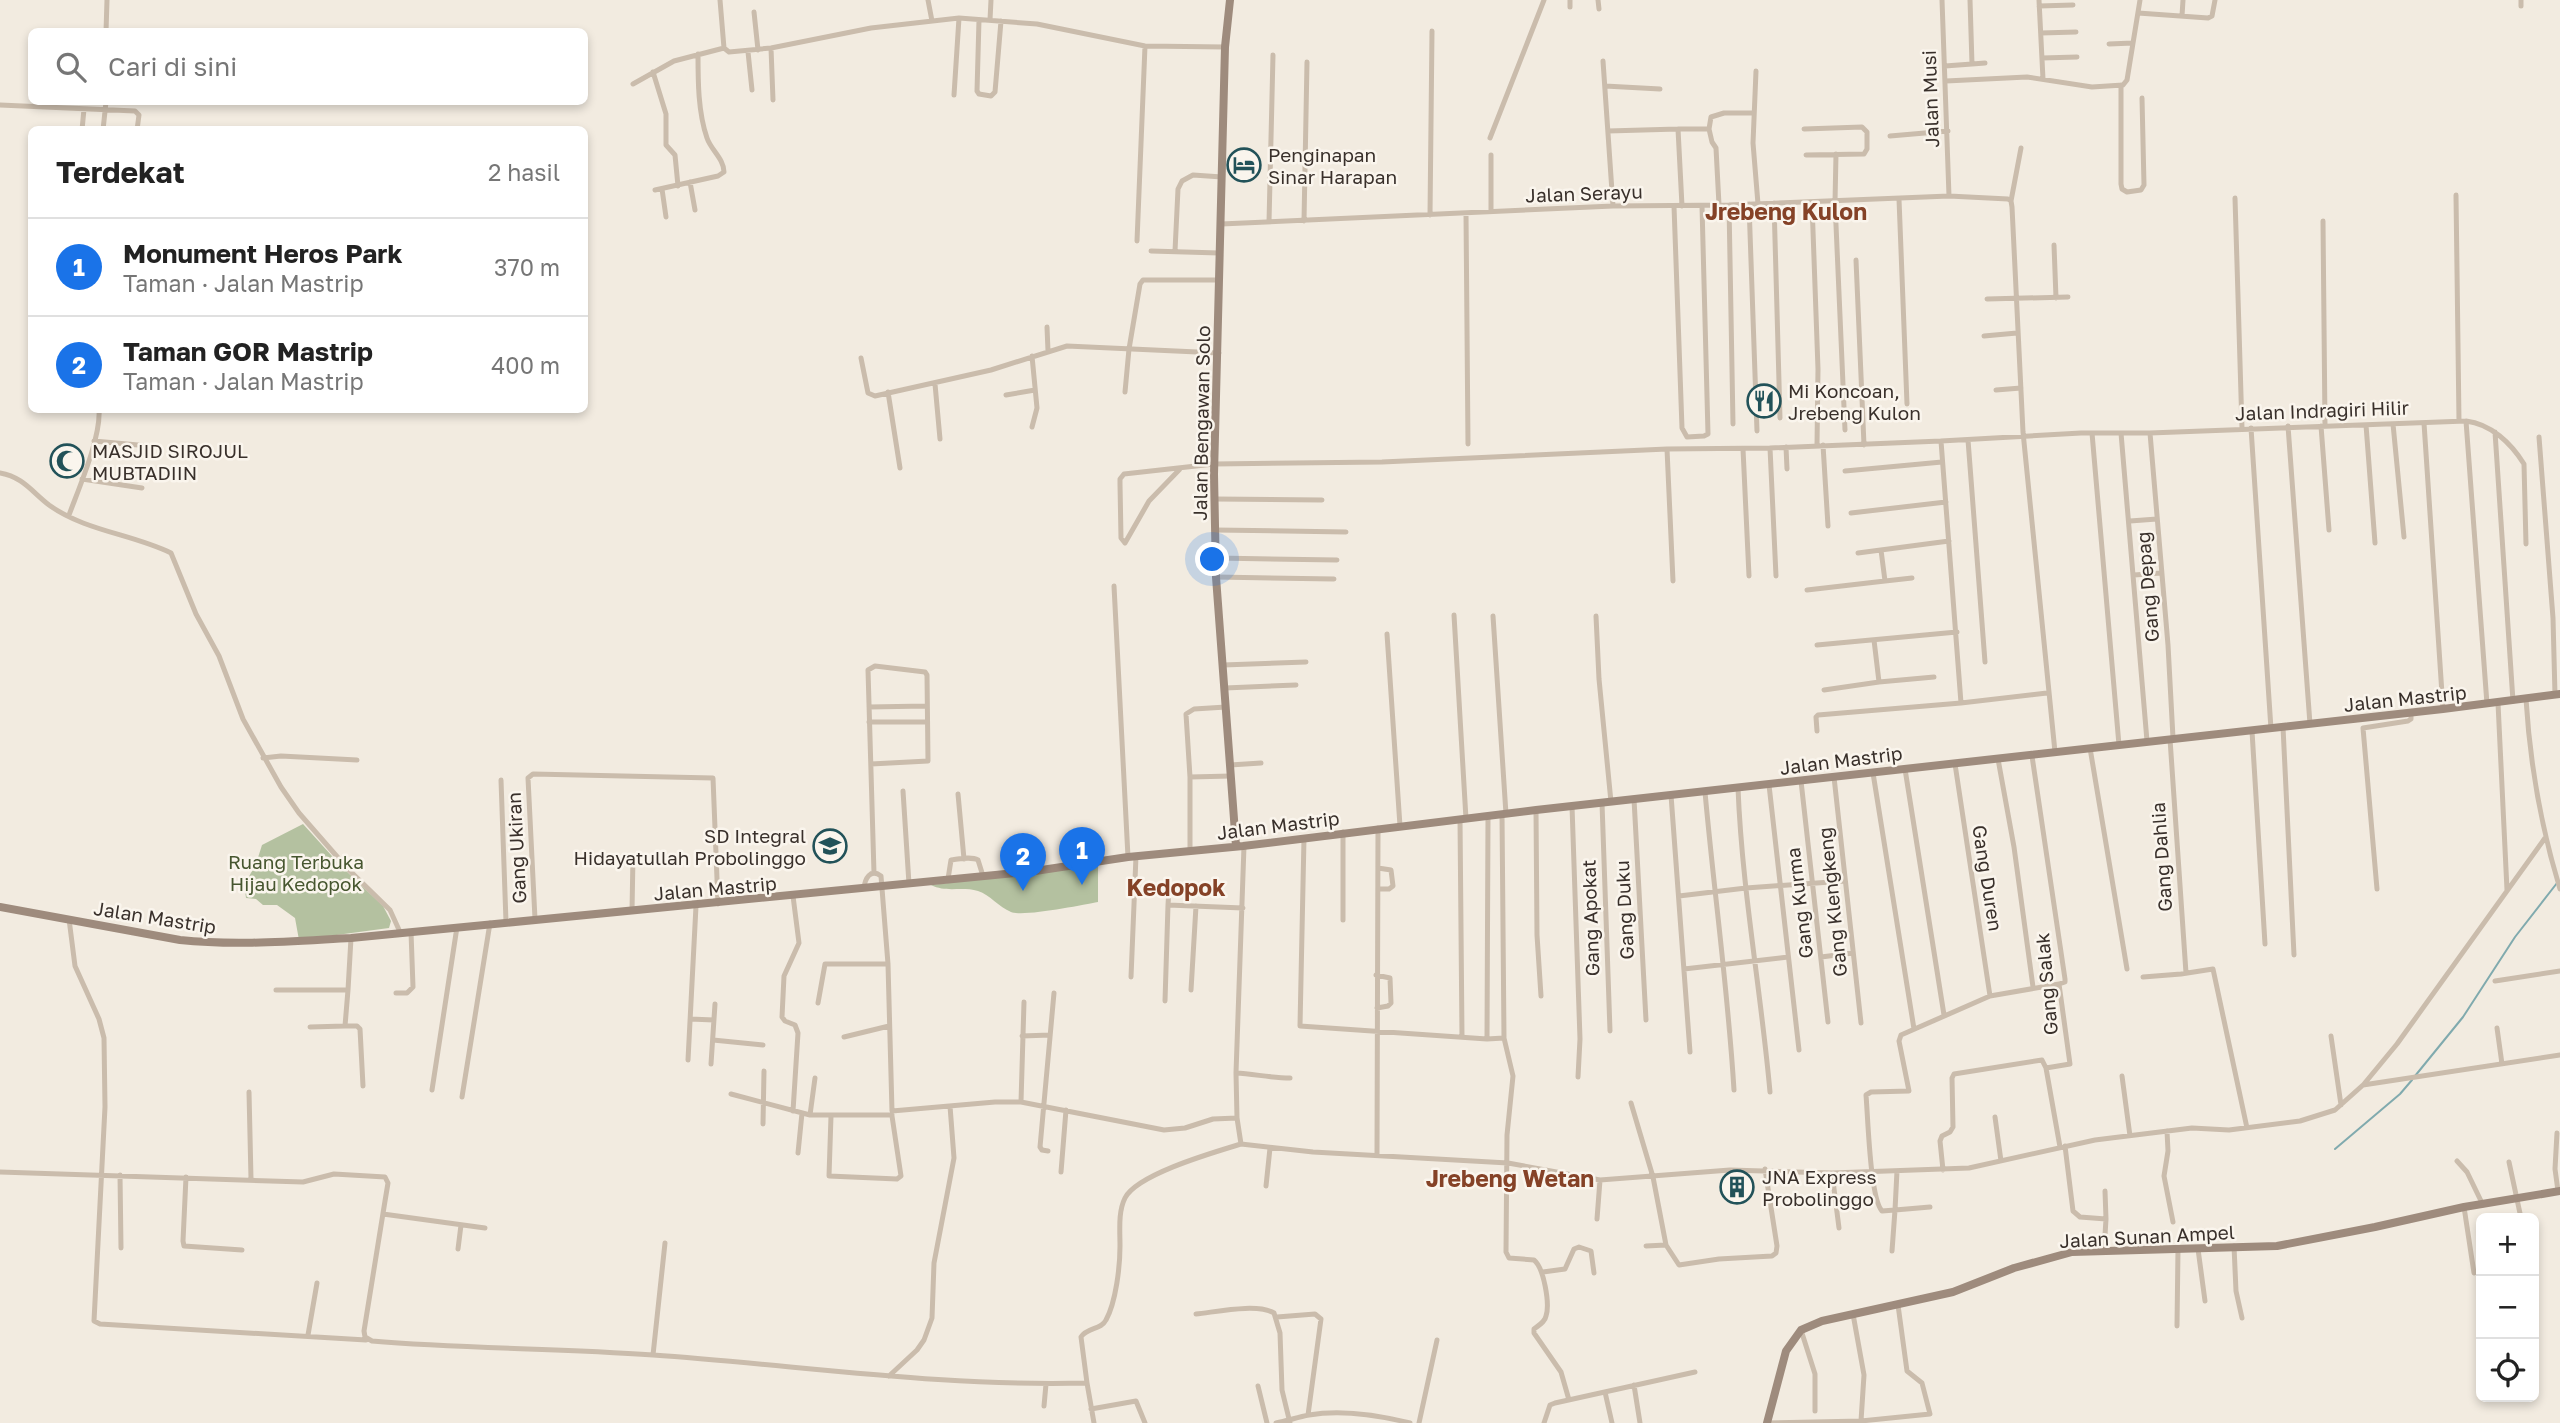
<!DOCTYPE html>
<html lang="id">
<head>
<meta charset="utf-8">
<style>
	:root { --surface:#fff; --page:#f6f6f6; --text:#222; --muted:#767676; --line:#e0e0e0; --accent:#1a73e8 }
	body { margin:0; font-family:"Golos Text",sans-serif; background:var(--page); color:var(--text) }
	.controls { position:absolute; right:21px; bottom:21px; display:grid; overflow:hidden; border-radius:10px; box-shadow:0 4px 10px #0003 }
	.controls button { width:63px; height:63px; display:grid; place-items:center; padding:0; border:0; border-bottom:2px solid var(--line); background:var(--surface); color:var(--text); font:35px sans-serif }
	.you { position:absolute; left:1213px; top:560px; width:24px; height:24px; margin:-18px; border:5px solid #fff; border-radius:50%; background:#1a73e8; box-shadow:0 0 0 10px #1a73e833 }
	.badge { display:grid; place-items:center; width:46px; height:46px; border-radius:50%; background:var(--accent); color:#fff; font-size:23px; font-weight:700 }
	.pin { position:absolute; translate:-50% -58px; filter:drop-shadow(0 2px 4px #0008) }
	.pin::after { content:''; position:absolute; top:37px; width:24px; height:21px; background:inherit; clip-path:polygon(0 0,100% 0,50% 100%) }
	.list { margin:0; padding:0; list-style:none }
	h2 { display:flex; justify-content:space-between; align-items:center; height:91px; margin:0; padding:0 28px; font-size:30px }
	h2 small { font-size:23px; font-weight:400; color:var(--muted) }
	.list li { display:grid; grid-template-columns:46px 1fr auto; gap:21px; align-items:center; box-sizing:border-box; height:98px; padding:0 28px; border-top:2px solid var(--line) }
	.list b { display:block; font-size:26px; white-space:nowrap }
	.list p { margin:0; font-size:23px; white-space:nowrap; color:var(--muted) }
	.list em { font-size:23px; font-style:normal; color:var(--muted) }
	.icon { flex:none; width:38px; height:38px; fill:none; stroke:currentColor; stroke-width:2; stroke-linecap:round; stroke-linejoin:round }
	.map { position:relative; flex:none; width:2560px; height:1423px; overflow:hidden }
	.search { position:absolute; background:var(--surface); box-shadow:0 4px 10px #0003; left:28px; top:28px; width:560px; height:77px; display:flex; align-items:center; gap:18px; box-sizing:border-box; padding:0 24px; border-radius:10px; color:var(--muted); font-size:26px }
	.panel { position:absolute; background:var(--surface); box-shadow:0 4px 10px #0003; left:28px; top:126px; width:560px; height:287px; border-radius:10px }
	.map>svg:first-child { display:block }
	.green { fill:#b4c1a0 }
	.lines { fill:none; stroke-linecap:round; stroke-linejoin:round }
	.stream { stroke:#80aaae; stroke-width:2 }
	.minor { stroke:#cabcac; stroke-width:5 }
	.secondary { stroke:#9e8b7d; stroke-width:8 }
	.labels { text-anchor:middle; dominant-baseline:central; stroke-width:5; stroke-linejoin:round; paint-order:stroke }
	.street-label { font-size:19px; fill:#39302b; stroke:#faf5ed }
	.poi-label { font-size:19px; fill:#39302b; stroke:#faf5ed; text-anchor:start }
	.park-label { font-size:19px; fill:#46562f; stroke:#faf5ed }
	.quarter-label { font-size:23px; font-weight:bold; fill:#854227; stroke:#faf5ed }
</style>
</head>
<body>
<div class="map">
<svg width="2560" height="1423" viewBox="0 0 2560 1423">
	<rect width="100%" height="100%" fill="#f2ebe0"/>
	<path class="green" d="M303 824 341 866 383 906 391 921 389 928 299 940 295 918 277 905H263L256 899 246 898C243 881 250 877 256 863 258 858 260 851 262 845Z
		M1098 865V902C1082 905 1023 917 1011 912 999 907 990 895 978 891 961 886 947 893 931 885Z"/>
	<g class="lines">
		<path class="stream" d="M2415 1076 2463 1017 2515 937 2557 883
			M2335 1149 2400 1094 2412 1080"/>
		<path class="minor" d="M720 0 724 48 729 52 771 48 871 28 959 18 1037 24 1145 46 1225 47
			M928 0 932 21
			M1598 0 1599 9
			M1942 0 1949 196
			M2039 0 2043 79
			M2039 6 2073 5
			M2521 6V0
			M1570 7V0
			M754 12 758 50
			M2138 13 2208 18 2212 16 2215 0
			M2182 16 2183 0
			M979 20 977 91 979 94 991 96 995 92 1001 21
			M990 20 991 0
			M106 32 107 0
			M2041 33 2076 32
			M2109 44 2133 43
			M771 48 773 100
			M748 52 752 90
			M2042 58 2077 57
			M1603 61 1613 206
			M1972 64 1985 63
			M1945 66 1972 64 1970 0
			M1756 71 1753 143 1758 204
			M653 72 666 114V145L675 155 678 186
			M1946 81 2027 77 2092 87 2123 85 2127 80 2140 0
			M633 84 674 61 724 48
			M2121 85V184L2122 189 2127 192 2141 190 2144 185 2142 98
			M1605 86 1660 89
			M954 95 959 18
			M0 105 135 111 139 115 137 130
			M1709 129 1711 117 1724 113H1754
			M1804 129 1862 127 1867 132V149L1864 154 1806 155
			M82 130 84 109
			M103 130 106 102
			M1608 131 1678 129
			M1890 136 1948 131
			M1490 138 1544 0
			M1836 154 1835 202 1845 430
			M1491 155V211
			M690 182 695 210
			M662 189 666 217
			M655 190 718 176 724 172C724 159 711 150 707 138 698 112 698 81 698 54
			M2456 195 2459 421
			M2235 198 2242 428
			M1899 199 1907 404
			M2011 201 2021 148
			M1774 203 1780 418
			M1812 203 1818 369 1817 445
			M1749 204 1757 431
			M1729 205 1733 424
			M1674 206 1682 428 1687 437 1704 436 1708 434 1702 206
			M1682 206 1678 129H1709L1712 142 1716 148 1719 205
			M1466 213 1468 444
			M1430 215 1432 31
			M1304 221 1307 62
			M2323 221 2325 426
			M1269 222 1273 55
			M1221 224 1613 206 1729 205 1949 196 2008 199 2011 201 2012 207 2023 432 2055 752
			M1137 241 1145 46
			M2054 245 2056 298
			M1151 251 1219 253
			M1175 251 1178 189 1182 181 1193 175 1222 177
			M1856 260 1864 445
			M1987 299 2068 297
			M1047 327 1048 351
			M1984 336 2017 333
			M1032 356 1037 408 1032 427
			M861 358 868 393 875 396 991 370 1067 346 1219 353
			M935 384 940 439
			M1996 390 2021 388
			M888 392 900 468
			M1125 392 1129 349 1140 284 1143 280H1219
			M1006 395 1035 390
			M2466 421 2487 704
			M2424 423 2443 709
			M2393 424 2404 537
			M2366 425 2375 543
			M2288 426 2310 724
			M2321 426 2329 530
			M2251 428 2271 729
			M2495 432 2513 701
			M2092 433 2119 745
			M2121 433 2147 741
			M2150 433 2168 645 2173 738
			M2539 437 2553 618 2555 695
			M1968 440 1985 662
			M94 441 149 446
			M1823 445 1828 526
			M1786 447 1787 469
			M1770 448 1776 576
			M1667 449 1673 581
			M1743 449 1749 576
			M1845 471 1942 462
			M0 473C23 477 32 492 49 505 85 531 132 534 171 553L196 614 219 656 243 719 281 787 299 813 347 868 390 910 400 932
			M82 479 142 488
			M1215 499 1322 500
			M1851 513 1946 502
			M69 515C79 488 101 437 99 410
			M2130 521 2157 519
			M1215 530 1346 532
			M1125 543 1121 538 1120 484V479L1124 474 1214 464 1382 462 1667 449 1770 448 1941 441
			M1125 543 1149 501 1180 469
			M1881 550 1885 581 1912 578
			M1858 553 1949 541
			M1216 558 1337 560
			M2134 575 2161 573
			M1216 577 1334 579
			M1114 586 1128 857
			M1807 590 1885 581
			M1454 615 1466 819
			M1493 616 1506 814
			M1596 616 1599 679 1611 802
			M1387 634 1400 826
			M1817 645 1957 632
			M1223 665 1306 662
			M1879 682 1934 677
			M1225 688 1296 685
			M1824 690 1879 682 1874 640
			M2047 693 1961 703 1941 441 2081 433H2150L2466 421C2491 424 2511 443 2524 464L2526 544
			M2526 699C2530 764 2541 827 2560 889
			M2498 703 2507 890
			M869 707 926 706
			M869 722H926
			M2283 727 2294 955
			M1817 731 1816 717 1818 715 1961 703
			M2252 731 2265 944
			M2170 739 2186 973
			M2090 748 2127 969
			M2032 756 2065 979V982L2059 984
			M263 758 281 756 357 760
			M1998 759 2014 847 2033 987
			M871 764 928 761 927 675 925 672 875 666 868 670 874 873
			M1955 764 1990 996
			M1230 765 1261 763
			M1905 769 1944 1015
			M1873 773 1914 1029
			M1190 777 1231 776
			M1834 777 1861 1023
			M501 780 506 922
			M1801 781 1828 1022
			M1769 785 1799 1050
			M1738 788C1742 890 1761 991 1770 1092
			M903 791 909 884
			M1705 792C1714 892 1728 990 1734 1090
			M958 794 964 859
			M1671 795 1690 1052
			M1634 799 1646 1020
			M1602 803 1610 1031
			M1572 806 1580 1039 1578 1077
			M1536 810 1537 935 1541 996
			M1502 814 1504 1038 1513 1076 1507 1135 1506 1252 1509 1258 1534 1260C1544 1268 1550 1304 1546 1316 1545 1322 1539 1325 1534 1329V1333L1561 1372 1569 1400
			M1460 819 1462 1037
			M1304 838 1300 1026 1487 1039 1504 1038
			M1244 846 1236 1073 1237 1118 1241 1144 1313 1152 1508 1163 1600 1180 1730 1170 1832 1173 1969 1168 2095 1140 2192 1128 2229 1130 2300 1121 2335 1110 2363 1085 2560 1055
			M1190 851V777L1186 714 1194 709 1226 707
			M948 879 951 860C959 859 971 856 978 860L983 876
			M864 888C865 879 870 868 881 876L888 964 892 1111 995 1102H1021L1164 1130 1185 1128 1213 1119 1237 1118
			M1378 889H1389L1393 886 1391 870 1378 868
			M2377 889 2363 728 2408 721 2411 719V713
			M1169 890 1168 905 1243 908
			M1679 896 1746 888 1845 881
			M632 911 633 856
			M69 919 75 966 99 1019 104 1038 105 1107 94 1321 100 1324 366 1340
			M535 919 528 778 533 774 713 778 718 904
			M1343 920V832
			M1821 957 1853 953
			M1684 969 1788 957
			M1376 975 1390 978 1391 1003 1388 1006 1377 1008
			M1131 977 1136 856
			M2143 977 2181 974 2213 969 2247 1128
			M2495 981 2560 971
			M2059 984 2070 1064 2046 1068 2060 1147
			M276 990H348L351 938
			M1191 990 1196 906
			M396 993H407L413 987 411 932
			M1165 1001 1168 905
			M818 1003 825 964H888
			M690 1019 714 1020
			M345 1026H357L360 1029 363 1086
			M310 1027 345 1026 348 990
			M2497 1028 2502 1064
			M1022 1036 1050 1035
			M2331 1036 2341 1105
			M844 1037 889 1026
			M1487 1039 1488 816
			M713 1040 763 1045
			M688 1060 696 906
			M711 1064 715 1004
			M1236 1073C1254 1074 1272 1078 1290 1078
			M2122 1076 2130 1136
			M2364 1084 2397 1044 2545 838
			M432 1090 457 927
			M249 1092 251 1179
			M731 1094 810 1115H892
			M462 1097 490 923
			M1021 1102 1024 1002
			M1631 1103 1653 1177 1666 1245 1679 1265 1719 1259 1772 1256 1776 1253 1777 1246 1765 1169
			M793 1111 798 1033 795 1025 785 1021 782 1017 784 976 799 943 793 896
			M810 1115 815 1078
			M831 1116 829 1176 897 1179 901 1176 892 1116
			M1995 1117 2001 1161
			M763 1124 764 1071
			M2167 1131 2168 1151 2164 1176 2173 1222
			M2557 1133 2555 1169 2558 1191
			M2065 1146 2073 1211 2080 1217 2106 1219 2104 1251
			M1048 1151 1042 1150 1040 1147 1054 993
			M798 1153 802 1113
			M1377 1156 1378 828
			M2457 1161 2467 1172 2483 1205
			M2509 1162 2521 1218
			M1943 1170 1940 1141 1942 1136 1950 1132 1953 1127 1952 1078 1954 1074 2042 1060 2046 1068
			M1897 1171 1895 1210 1882 1211C1870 1198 1868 1118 1866 1095L1871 1092 1909 1091 1899 1041 1901 1035 1990 996 2059 984
			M0 1172 303 1182 334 1174 385 1177 388 1183 385 1201 364 1331 365 1337 372 1341C465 1349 559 1348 653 1355 798 1365 941 1387 1087 1383L1094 1423
			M1061 1172 1066 1110
			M1832 1173 1839 1228
			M120 1175 121 1248
			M186 1177 183 1241 184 1246 242 1250
			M1266 1186 1270 1148
			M2105 1191 2106 1219
			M2464 1207 2474 1273
			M383 1214 485 1228
			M1597 1219 1600 1180
			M1646 1246 1666 1245
			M2234 1246 2236 1291 2242 1318
			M458 1249 461 1225
			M2198 1249 2205 1301
			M1892 1251 1895 1210 1930 1207
			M1543 1272 1565 1269 1574 1249 1579 1247 1591 1251 1594 1273
			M1196 1314C1216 1312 1257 1303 1274 1313L1280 1333 1282 1390 1290 1423
			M1853 1314 1864 1375 1861 1421
			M1277 1317 1315 1314 1321 1319 1308 1415
			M2177 1326 2178 1249
			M1801 1330 1815 1374V1411
			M308 1335 317 1283
			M653 1355 665 1243
			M889 1376 917 1350 924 1340 932 1318 934 1263 954 1158 950 1106
			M1087 1383 1081 1337C1087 1327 1101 1330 1106 1320 1116 1302 1120 1266 1120 1246 1120 1230 1118 1212 1125 1198 1137 1174 1215 1152 1241 1144
			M1634 1385 1640 1423
			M1258 1386 1267 1423
			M1605 1392 1612 1423
			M1044 1406 1046 1384
			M1091 1409 1136 1401 1145 1423
			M1276 1423C1287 1421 1298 1417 1309 1415 1342 1409 1378 1415 1410 1423
			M1419 1423 1437 1340
			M1544 1423 1550 1405 1555 1403 1695 1372
			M1766 1423 1861 1421 1930 1414 1922 1383 1907 1371 1898 1305"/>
		<path class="secondary" d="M1230 0 1225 47 1214 474 1216 577 1236 846
			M0 907 180 940C237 946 294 941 351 938L1035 871 1128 857 1243 846 1536 810 2443 709 2560 694
			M1767 1423 1786 1351 1801 1330 1822 1321 1953 1292 2014 1268 2072 1252 2277 1246 2375 1227 2464 1207 2560 1191"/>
	</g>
	<defs>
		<symbol id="hotel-ring" viewBox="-11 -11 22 22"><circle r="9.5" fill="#faf5ed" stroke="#225259" stroke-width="1.5"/><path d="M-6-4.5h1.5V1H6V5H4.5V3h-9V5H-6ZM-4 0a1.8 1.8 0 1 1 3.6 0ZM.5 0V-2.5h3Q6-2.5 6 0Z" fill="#225259"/></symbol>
		<symbol id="restaurant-ring" viewBox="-11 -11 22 22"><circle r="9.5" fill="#faf5ed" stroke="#225259" stroke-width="1.5"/><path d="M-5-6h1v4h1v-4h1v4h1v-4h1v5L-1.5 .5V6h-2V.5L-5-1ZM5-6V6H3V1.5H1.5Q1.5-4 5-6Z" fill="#225259"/></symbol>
		<symbol id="mosque-ring" viewBox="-11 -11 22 22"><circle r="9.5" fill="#faf5ed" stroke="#225259" stroke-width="1.5"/><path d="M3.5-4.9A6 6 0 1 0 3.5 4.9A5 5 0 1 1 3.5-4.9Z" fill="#225259"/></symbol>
		<symbol id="school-ring" viewBox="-11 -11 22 22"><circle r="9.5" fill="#faf5ed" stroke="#225259" stroke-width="1.5"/><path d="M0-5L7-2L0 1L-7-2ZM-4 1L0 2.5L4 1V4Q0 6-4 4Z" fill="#225259"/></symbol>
		<symbol id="building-ring" viewBox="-11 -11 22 22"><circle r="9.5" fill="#faf5ed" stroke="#225259" stroke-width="1.5"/><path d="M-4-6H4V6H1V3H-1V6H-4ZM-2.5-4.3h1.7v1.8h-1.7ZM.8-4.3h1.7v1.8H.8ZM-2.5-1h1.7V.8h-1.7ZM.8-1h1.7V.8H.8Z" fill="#225259"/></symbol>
	</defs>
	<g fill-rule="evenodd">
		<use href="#hotel-ring" x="1225" y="146" width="38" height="38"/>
		<use href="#restaurant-ring" x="1745" y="382" width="38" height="38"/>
		<use href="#mosque-ring" x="48" y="442" width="38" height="38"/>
		<use href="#school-ring" x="811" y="827" width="38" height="38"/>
		<use href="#building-ring" x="1718" y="1168" width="38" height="38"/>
	</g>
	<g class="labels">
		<g class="street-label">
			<text transform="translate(1930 99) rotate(-92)">Jalan Musi</text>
			<text transform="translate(1584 193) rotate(-2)">Jalan Serayu</text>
			<text transform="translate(2322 410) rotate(-2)">Jalan Indragiri Hilir</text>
			<text transform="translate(1201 423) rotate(-89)">Jalan Bengawan Solo</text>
			<text transform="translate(2147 587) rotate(-95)">Gang Depag</text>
			<text transform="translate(2405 698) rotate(-6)">Jalan Mastrip</text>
			<text transform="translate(1841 760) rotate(-7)">Jalan Mastrip</text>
			<text transform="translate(1278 825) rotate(-7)">Jalan Mastrip</text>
			<text transform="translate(516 848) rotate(-93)">Gang Ukiran</text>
			<text transform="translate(2161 857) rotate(-94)">Gang Dahlia</text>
			<text transform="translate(1988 878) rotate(81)">Gang Duren</text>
			<text transform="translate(715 888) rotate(-5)">Jalan Mastrip</text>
			<text transform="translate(1832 902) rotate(-96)">Gang Klengkeng</text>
			<text transform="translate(1799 903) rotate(-97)">Gang Kurma</text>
			<text transform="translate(1624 910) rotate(-93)">Gang Duku</text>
			<text transform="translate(155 917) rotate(9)">Jalan Mastrip</text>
			<text transform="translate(1590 918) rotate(-92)">Gang Apokat</text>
			<text transform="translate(2046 984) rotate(-95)">Gang Salak</text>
			<text transform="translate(2147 1236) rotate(-3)">Jalan Sunan Ampel</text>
		</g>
		<g class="poi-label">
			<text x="1268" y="154">Penginapan<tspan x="1268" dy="22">Sinar Harapan</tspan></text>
			<text x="1788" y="390">Mi Koncoan,<tspan x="1788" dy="22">Jrebeng Kulon</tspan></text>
			<text x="92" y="450">MASJID SIROJUL<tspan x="92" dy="22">MUBTADIIN</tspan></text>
			<text x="806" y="835" text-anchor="end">SD Integral<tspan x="806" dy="22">Hidayatullah Probolinggo</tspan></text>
			<text x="1762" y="1176">JNA Express<tspan x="1762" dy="22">Probolinggo</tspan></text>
		</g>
		<g class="park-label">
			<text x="296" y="861">Ruang Terbuka<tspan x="296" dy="22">Hijau Kedopok</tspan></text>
		</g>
		<g class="quarter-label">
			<text x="1786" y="211">Jrebeng Kulon</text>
			<text x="1176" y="887">Kedopok</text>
			<text x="1510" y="1178">Jrebeng Wetan</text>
		</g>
	</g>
</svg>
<div class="controls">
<button>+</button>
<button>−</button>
<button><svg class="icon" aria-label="locate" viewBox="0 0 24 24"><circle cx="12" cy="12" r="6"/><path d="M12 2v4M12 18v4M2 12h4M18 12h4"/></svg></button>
</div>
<div class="you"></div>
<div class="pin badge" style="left:1082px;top:885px">1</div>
<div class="pin badge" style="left:1023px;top:891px">2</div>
<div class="search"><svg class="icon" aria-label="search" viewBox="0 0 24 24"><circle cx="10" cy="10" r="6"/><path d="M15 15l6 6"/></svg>Cari di sini</div>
<section class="panel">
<h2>Terdekat<small>2 hasil</small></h2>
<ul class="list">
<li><span class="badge">1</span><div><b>Monument Heros Park</b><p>Taman · Jalan Mastrip</p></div><em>370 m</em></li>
<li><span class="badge">2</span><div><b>Taman GOR Mastrip</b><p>Taman · Jalan Mastrip</p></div><em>400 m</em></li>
</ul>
</section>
</div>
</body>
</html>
